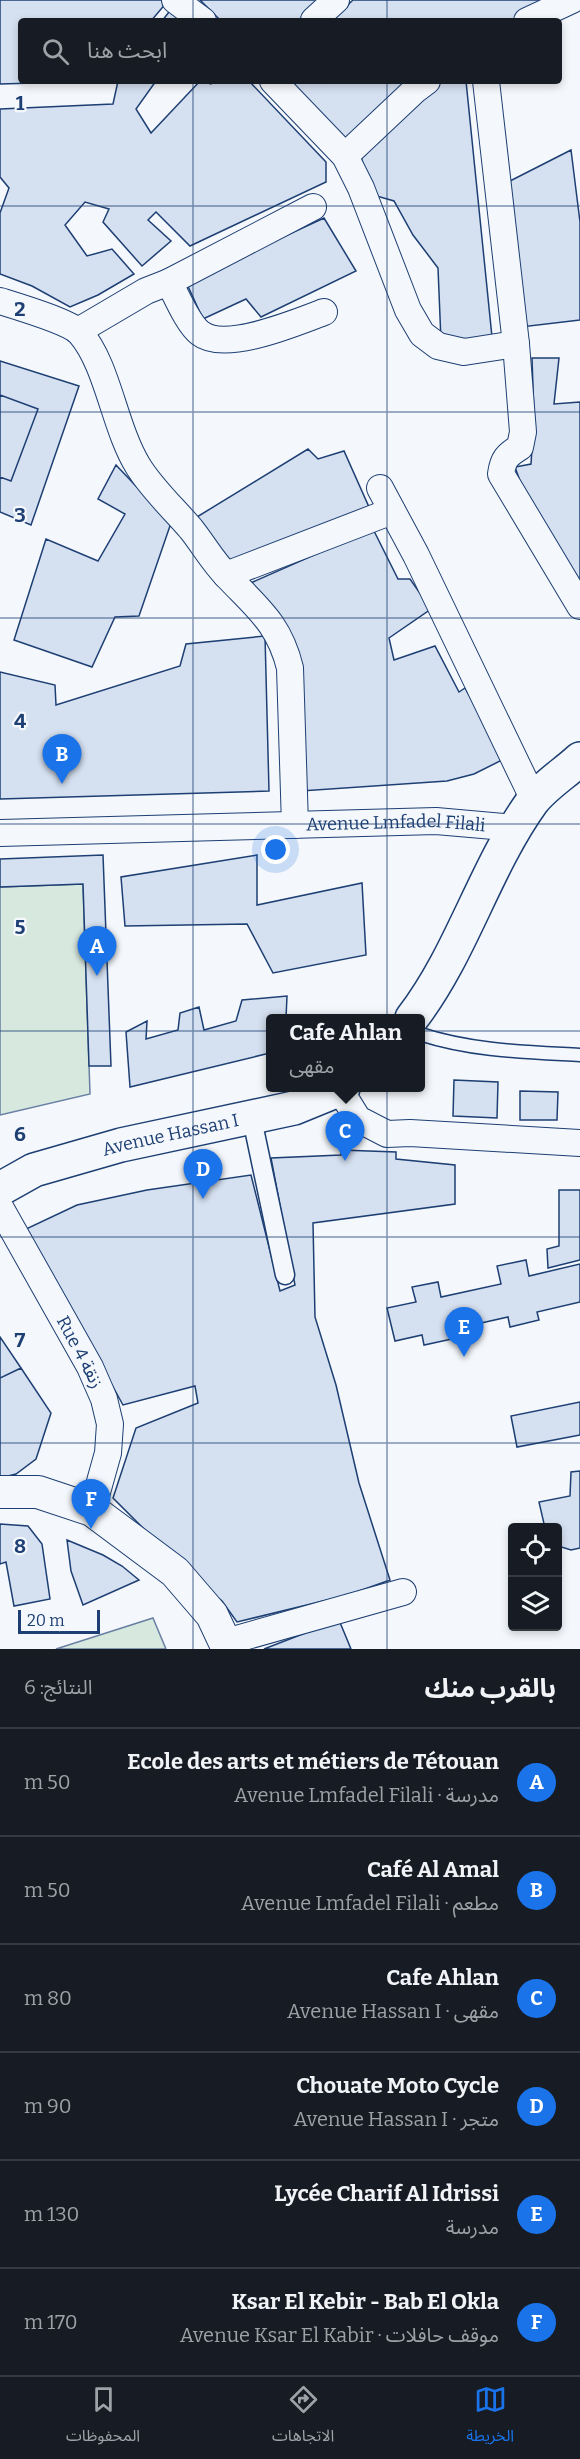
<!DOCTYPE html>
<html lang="ar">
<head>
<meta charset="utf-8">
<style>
	:root { --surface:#171b24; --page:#20242c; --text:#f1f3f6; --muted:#9ea1a6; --line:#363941; --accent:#1a73e8 }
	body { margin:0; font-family:Bitter,"Noto Sans Arabic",serif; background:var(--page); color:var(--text); direction:rtl }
	.controls { position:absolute; right:18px; bottom:18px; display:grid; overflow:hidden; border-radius:6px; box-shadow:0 3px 9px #0003 }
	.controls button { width:54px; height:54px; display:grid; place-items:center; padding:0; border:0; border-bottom:2px solid var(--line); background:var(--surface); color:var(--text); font:30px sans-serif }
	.scale { position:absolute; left:18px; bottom:15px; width:82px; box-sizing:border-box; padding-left:6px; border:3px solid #1d3f73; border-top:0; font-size:16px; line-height:21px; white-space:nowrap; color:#1d3f73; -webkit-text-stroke:4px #f4f7fb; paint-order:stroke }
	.you { position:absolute; left:276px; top:850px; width:21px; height:21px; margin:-15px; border:4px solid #fff; border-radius:50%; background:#1a73e8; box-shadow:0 0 0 9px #1a73e833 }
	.badge { display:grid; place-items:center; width:39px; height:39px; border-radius:50%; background:var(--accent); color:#fff; font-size:20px; font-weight:700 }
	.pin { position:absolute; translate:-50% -50px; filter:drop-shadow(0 2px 3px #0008) }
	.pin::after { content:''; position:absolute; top:32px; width:21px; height:18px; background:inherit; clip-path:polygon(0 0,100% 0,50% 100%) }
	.popup { position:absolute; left:266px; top:1014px; width:159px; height:78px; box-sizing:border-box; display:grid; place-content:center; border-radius:6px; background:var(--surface); filter:drop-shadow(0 2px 4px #0005); font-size:20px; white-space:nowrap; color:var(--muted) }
	.popup b { font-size:22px; color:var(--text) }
	.popup::after { content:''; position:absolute; left:50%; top:100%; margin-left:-12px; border:12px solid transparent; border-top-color:var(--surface) }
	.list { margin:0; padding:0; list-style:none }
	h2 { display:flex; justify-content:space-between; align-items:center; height:78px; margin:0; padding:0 24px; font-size:26px }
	h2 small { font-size:20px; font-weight:400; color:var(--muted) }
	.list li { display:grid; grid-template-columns:39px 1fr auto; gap:18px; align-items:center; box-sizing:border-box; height:108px; padding:0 24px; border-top:2px solid var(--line) }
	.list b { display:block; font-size:22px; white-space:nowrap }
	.list p { margin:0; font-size:20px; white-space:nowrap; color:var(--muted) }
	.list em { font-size:20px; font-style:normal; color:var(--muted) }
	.icon { flex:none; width:33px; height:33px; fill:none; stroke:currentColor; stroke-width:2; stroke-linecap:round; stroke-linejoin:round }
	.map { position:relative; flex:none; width:580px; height:1649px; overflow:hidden; direction:ltr }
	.search { position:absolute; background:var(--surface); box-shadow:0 3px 9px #0003; left:18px; right:18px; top:18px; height:66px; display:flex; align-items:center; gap:15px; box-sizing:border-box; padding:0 21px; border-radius:6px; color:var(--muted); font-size:22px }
	.sheet { height:726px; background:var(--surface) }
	nav { display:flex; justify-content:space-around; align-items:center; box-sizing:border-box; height:84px; border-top:2px solid var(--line); background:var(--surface); font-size:16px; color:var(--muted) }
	nav a { display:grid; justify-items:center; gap:3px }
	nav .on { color:var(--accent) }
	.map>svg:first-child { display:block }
	.green { fill:#d7e8df; stroke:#687fa3; stroke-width:1.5 }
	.building { fill:#d5e0f0; stroke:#1d3f73; stroke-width:1.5 }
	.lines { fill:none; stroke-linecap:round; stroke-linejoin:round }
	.service-casing { stroke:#1d3f73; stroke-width:15 }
	.pedestrian-casing { stroke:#1d3f73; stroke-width:21 }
	.minor-casing { stroke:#1d3f73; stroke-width:28 }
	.tertiary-casing { stroke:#1d3f73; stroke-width:34 }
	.secondary-casing { stroke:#1d3f73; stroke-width:36 }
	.service { stroke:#f4f7fb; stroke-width:12 }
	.pedestrian { stroke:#f4f7fb; stroke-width:18 }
	.minor { stroke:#f4f7fb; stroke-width:26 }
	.tertiary { stroke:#f4f7fb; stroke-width:32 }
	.secondary { stroke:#f4f7fb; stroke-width:33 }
	.grid { fill:none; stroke:#1d3f73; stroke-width:1.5; stroke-opacity:0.55 }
	.labels { text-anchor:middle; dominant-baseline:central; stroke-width:4.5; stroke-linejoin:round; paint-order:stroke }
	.street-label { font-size:18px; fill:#1d3f73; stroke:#f4f7fb }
	.grid-label { font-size:20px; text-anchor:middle; font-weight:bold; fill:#1d3f73; stroke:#f4f7fb; stroke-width:4.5; stroke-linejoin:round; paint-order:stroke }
</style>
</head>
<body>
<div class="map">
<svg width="580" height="1649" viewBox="0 0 580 1649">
	<rect width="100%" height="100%" fill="#f4f7fb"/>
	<path class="green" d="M83 884 90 1094 0 1115V887Z
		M153 1618 166 1649H56Z"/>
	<path class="building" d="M0 0H164L167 2 151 21H21V81H104L0 84Z
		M200 0H326L304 21H221Z
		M353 0H553L517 21H331Z
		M172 8 192 21H162Z
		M118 81H156L136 109 151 133 200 81 211 84 213 81H249L326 162V182L190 246 156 212 148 220 171 241 142 266 103 222 109 209 85 202 65 225 87 256 112 249 134 274 98 295 70 307 32 286 0 274V213L9 188 0 177V109L113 104Z
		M282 81H319L321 83 322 81H411L348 143Z
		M438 81H466L492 337 441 341 438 268 413 235 394 201 373 195 359 151Z
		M571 150 580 222V320L521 327 510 181Z
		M324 218 356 271 261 317 246 299 203 319 186 282Z
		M532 358H559L554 404 580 402V582L525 495 515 467 531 464 534 417Z
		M0 361 79 386 31 525 0 512V477L11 481 38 409 0 395Z
		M0 361 79 386 31 525 0 512Z
		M308 449 318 459 344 451 373 516 233 568 192 520Z
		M116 465 171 523 139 616 115 617 92 667 14 640 46 539 98 561 125 514 98 499Z
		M373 529 398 579H410L431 609 389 638 394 660 435 646 459 692 465 688 504 759 474 774 447 781 301 791 279 615 246 585Z
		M265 636 269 791 0 799V672L55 685 56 705 180 666 186 644Z
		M103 855 111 1066H89L83 884 0 887V859Z
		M257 855V905L362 883 366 955 273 973 247 924 125 926 121 877Z
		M287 996 286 1018H270V1053L130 1087 126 1032 147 1021 146 1039 178 1030 180 1013 199 1007 204 1030 236 1021 242 1000Z
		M454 1080 498 1082 497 1118 453 1116Z
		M520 1091 558 1092 557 1120H520Z
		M341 1150 396 1152V1159L455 1165V1204L313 1223 315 1317 336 1385 359 1483 390 1580 348 1595 237 1622 222 1601 190 1575 113 1498 136 1428 198 1403 195 1386 123 1405 26 1229 77 1205 147 1190 251 1175 280 1291 295 1285 271 1158 341 1155Z
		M559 1190H580V1260L548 1268 547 1249 559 1246Z
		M526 1260 529 1276 580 1264V1302L537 1312 539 1320 510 1327 508 1317 450 1330 452 1339 424 1345 422 1335 395 1341 387 1308 416 1302 412 1287 438 1282 441 1297 501 1284 497 1266Z
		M0 1337 21 1368 0 1378Z
		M21 1368 51 1413 36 1459 16 1474 0 1478V1378Z
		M580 1402V1435L517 1447 511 1416Z
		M580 1471V1548L571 1550 558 1546V1528H545L539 1502 570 1496 571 1472Z
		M0 1524 28 1526 42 1544 50 1599 14 1606 6 1562 0 1564Z
		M67 1540 103 1555 122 1566 139 1580 83 1605 71 1571Z
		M339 1620 351 1649H264Z"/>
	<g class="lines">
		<defs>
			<path id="service" d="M420 1034C472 1051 526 1052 580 1055"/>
			<path id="pedestrian" d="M252 1119 285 1275"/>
			<g id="minor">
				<path d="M175 0 203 21"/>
				<path d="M314 20 336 0"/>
				<path d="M527 21 572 0"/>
				<path d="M273 81 345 156 361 188 408 310 422 334 438 346 464 352 516 344"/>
				<path d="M486 81 516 344 523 432 520 447C507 455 503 459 501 474L580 606"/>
				<path d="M345 156 415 90 427 81"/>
				<path d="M169 282 313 207"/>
				<path d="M0 301C16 306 70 322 80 333 108 365 114 427 138 466 152 489 174 509 191 529 203 544 213 562 227 576 257 608 279 623 290 668L295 825"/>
				<path d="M78 331 146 291 169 282C176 295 188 324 200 333 225 353 297 322 324 312"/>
				<path d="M380 488 416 555 534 800"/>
				<path d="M226 575 392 511"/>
				<path id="s1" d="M0 833 436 821 515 828"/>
				<path d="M340 1090 358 1119 387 1134 410 1133 580 1143"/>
				<path d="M0 1207 90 1367 104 1399 110 1424 108 1453 92 1510"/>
				<path d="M226 1642 403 1592"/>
			</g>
			<path id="tertiary" d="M0 1492H38L92 1510 175 1572 212 1615 228 1649"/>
			<g id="secondary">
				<path d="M412 1018C462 953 484 869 532 802 544 786 565 773 580 759"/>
				<path id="s2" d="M0 1189 34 1170 121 1145 294 1108 343 1088"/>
			</g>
		</defs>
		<use href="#service" class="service-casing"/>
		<use href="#pedestrian" class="pedestrian-casing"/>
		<use href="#minor" class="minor-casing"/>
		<use href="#tertiary" class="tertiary-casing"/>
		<use href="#secondary" class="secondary-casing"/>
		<use href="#service" class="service"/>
		<use href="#pedestrian" class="pedestrian"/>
		<use href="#minor" class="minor"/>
		<use href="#tertiary" class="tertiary"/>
		<use href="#secondary" class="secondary"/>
	</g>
	<path class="grid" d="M193 0V21M387 0V21M193 81V1649M387 81V1649M0 206H580M0 412H580M0 618H580M0 824H580M0 1031H580M0 1237H580M0 1443H580"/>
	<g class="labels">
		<g class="street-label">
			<text stroke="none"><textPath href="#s1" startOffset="396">Avenue Lmfadel Filali</textPath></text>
			<text stroke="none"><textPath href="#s2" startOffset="180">Avenue Hassan I</textPath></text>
			<text transform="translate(80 1352) rotate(62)">Rue 4 زنقة</text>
		</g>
	</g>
	<g class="grid-label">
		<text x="20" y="110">1</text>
		<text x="20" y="316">2</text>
		<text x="20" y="522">3</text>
		<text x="20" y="728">4</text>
		<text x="20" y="934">5</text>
		<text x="20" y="1141">6</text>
		<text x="20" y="1347">7</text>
		<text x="20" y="1553">8</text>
	</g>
</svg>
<div class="controls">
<button><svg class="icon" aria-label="locate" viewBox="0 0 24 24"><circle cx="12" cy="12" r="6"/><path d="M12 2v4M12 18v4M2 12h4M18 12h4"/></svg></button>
<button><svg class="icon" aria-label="layers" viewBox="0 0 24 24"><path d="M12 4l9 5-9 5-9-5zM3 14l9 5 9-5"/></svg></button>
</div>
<div class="scale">20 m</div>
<div class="you"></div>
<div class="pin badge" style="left:97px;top:976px">A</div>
<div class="pin badge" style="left:62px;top:784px">B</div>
<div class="pin badge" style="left:345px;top:1161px">C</div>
<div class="popup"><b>Cafe Ahlan</b>مقهى</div>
<div class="pin badge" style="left:203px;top:1199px">D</div>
<div class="pin badge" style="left:464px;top:1357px">E</div>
<div class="pin badge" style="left:91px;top:1529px">F</div>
<div class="search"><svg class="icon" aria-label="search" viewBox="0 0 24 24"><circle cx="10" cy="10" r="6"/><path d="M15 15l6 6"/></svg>ابحث هنا</div>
</div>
<section class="sheet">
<h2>بالقرب منك<small>النتائج: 6</small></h2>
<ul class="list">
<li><span class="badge">A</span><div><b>Ecole des arts et métiers de Tétouan</b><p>مدرسة · Avenue Lmfadel Filali</p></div><em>50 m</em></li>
<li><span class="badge">B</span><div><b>Café Al Amal</b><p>مطعم · Avenue Lmfadel Filali</p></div><em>50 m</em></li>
<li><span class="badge">C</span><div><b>Cafe Ahlan</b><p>مقهى · Avenue Hassan I</p></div><em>80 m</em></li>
<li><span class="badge">D</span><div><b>Chouate Moto Cycle</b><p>متجر · Avenue Hassan I</p></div><em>90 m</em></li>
<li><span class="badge">E</span><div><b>Lycée Charif Al Idrissi</b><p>مدرسة</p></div><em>130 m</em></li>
<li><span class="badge">F</span><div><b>Ksar El Kebir - Bab El Okla</b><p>موقف حافلات · Avenue Ksar El Kabir</p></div><em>170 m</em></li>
</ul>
</section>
<nav>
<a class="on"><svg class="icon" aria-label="map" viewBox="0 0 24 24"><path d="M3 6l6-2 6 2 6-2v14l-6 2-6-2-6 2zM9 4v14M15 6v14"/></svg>الخريطة</a>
<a><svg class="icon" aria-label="directions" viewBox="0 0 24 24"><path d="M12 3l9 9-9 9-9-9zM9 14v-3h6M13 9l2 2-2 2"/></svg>الاتجاهات</a>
<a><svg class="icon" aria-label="saved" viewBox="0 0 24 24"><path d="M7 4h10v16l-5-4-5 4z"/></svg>المحفوظات</a>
</nav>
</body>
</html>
